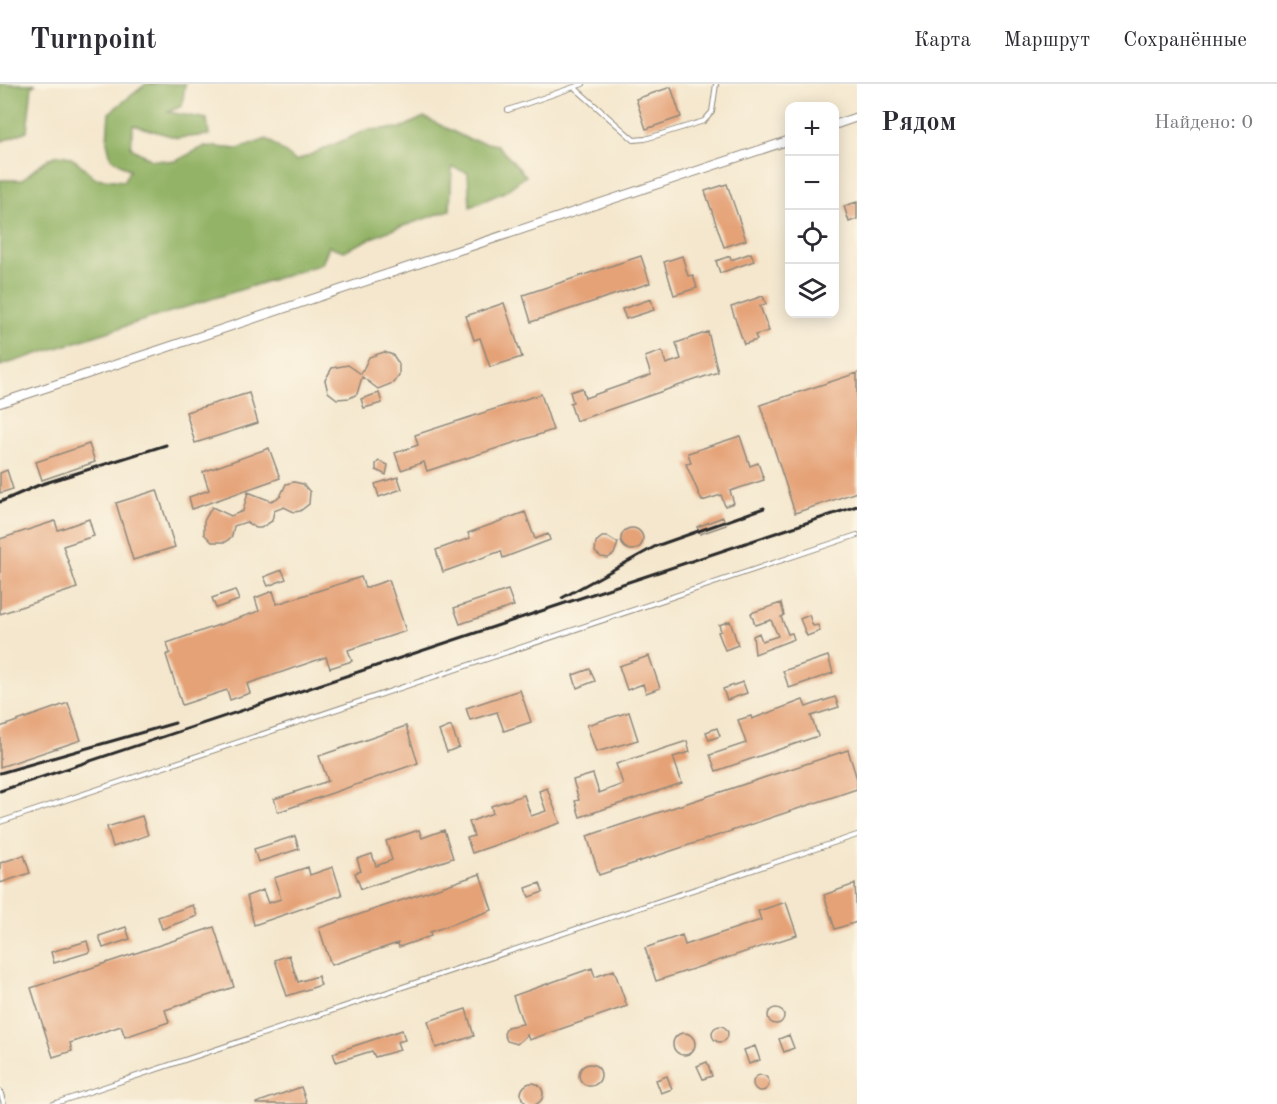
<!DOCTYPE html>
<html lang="ru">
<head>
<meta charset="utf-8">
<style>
	:root { --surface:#fff; --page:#f7f7f7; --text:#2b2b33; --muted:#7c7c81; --line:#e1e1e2 }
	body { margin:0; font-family:"Old Standard TT",serif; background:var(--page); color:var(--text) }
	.controls { position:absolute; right:18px; top:18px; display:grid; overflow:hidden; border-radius:12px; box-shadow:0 3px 15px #0003 }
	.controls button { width:54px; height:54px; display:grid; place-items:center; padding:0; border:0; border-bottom:2px solid var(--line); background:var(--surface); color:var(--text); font:30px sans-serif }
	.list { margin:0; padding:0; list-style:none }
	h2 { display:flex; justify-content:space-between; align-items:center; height:78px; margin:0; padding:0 24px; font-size:26px }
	h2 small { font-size:20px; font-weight:400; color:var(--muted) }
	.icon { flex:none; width:33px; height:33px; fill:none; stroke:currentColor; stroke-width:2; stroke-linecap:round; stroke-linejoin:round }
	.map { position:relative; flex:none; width:857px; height:1020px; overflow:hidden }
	header { display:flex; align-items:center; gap:36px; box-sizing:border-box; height:84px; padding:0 30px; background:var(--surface); border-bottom:2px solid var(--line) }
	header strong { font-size:28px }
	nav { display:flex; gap:33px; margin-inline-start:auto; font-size:21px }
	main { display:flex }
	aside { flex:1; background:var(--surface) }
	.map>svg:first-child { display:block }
	.forest { fill:#93b366; stroke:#5f6f48; stroke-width:1.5 }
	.building { fill:#e5a277 }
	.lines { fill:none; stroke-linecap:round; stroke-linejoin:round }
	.lane-casing { stroke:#90897c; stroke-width:6 }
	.street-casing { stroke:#90897c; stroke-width:10 }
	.lane { stroke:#fff; stroke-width:4 }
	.street { stroke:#fff; stroke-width:8 }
	.rail { stroke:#2b2b2b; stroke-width:3 }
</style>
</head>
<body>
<header>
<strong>Turnpoint</strong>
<nav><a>Карта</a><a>Маршрут</a><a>Сохранённые</a></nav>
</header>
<main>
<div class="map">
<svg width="857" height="1020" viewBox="0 0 857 1020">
	<rect width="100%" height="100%" fill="#fcf5e5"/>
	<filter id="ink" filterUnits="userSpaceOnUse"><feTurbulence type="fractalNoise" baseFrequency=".0167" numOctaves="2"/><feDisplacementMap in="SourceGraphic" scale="12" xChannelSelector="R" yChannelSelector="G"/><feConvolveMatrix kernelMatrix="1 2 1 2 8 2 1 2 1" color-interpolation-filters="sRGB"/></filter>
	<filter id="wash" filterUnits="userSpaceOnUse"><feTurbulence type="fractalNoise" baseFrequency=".008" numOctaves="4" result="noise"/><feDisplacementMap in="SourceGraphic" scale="24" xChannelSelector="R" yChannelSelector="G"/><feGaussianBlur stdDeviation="1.35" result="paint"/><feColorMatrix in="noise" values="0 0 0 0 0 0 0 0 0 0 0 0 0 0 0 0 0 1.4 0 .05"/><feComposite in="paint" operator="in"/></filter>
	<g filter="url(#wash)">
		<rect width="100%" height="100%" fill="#f4e7cd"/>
		<path class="forest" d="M0 0H36L32 2 27 47 0 58Z
			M146 0H185L182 22 168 28 207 35 209 51 178 54 133 41 131 64 152 76 176 77 205 62 238 65 267 55 296 77 367 46 401 44 424 33 468 55 497 61 526 92 504 108 470 123 468 89 452 83 450 126 383 149 344 167 329 162 322 180 0 282V96H22C54 68 62 59 94 94L124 97 130 86 111 74 107 58 109 29Z"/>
		<g id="blocks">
			<path class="building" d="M671 3 681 33 646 45 636 15Z
				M727 100 746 156 724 163 705 107Z
				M857 118V135L849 138 844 122Z
				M751 169 754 177 720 189 716 177 730 172 731 176Z
				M641 172 650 199 531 238 523 211Z
				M682 172 688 192 693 191 697 204 674 211 664 178Z
				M763 212 766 220 760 222 769 247 755 251 757 256 744 260 731 223Z
				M651 215 654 226 626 235 622 225Z
				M504 219 522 273 490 283 480 254 474 256 466 232Z
				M708 248 718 288 576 337 570 319 573 318 570 308 582 304 585 314 651 291 645 273 662 267 666 280 681 275 676 259Z
				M384 268 393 271 399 280V291L393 299 378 305 362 293 357 310 350 314 337 315 328 308 325 296 332 284 348 281 361 290 369 273Z
				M857 289V408L795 429 760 321Z
				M249 309 258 339 195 359 186 328Z
				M379 309 382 319 364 324 361 315Z
				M541 310 553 346 427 387 424 378 401 386 395 369 418 361 415 351Z
				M740 352 750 382 758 379 764 396 730 407 734 419 725 422 721 411 702 417 686 380 691 379 688 369Z
				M89 360 95 378 42 396 36 378Z
				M269 364 280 394 192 425 189 413 209 406 203 388Z
				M379 377 388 381 386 391 376 386V380Z
				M7 386 13 405 0 409V389Z
				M398 393 402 405 379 413 375 400Z
				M294 398 303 400 310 408 309 420 300 427 294 428 284 423 274 427 272 437 261 444H256L246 438 234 442 232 452 226 458H212L204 450V437L212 423 231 432 243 427 248 408 271 417 280 413 286 400Z
				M157 406 175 463 133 476 116 419Z
				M525 428 535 455 548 450 550 456 503 474 501 467 443 488 436 466 470 454 468 449Z
				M723 433 726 441 700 450 697 443Z
				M89 435 94 452 63 462 77 504 0 530V455L55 437 58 446Z
				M621 455a11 11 0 1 1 22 0a11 11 0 1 1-22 0Z
				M602 453H608L618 459 614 470 608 474 601 473 595 468 596 458Z
				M282 486 286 495 268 502 264 493Z
				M361 493 365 504 389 496 406 547 348 566 352 577 330 584 326 573 247 600 250 609 230 616 227 606 182 621 166 571 170 569 167 559 259 527 255 514 273 507 277 520Z
				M235 506 239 516 216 524 212 514Z
				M508 506 514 522 460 540 454 524Z
				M781 519 784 531 781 533 788 550 792 549 794 555 755 570 753 552 759 549 762 557 778 552 771 536 755 541 751 529Z
				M809 531 813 542 818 541 820 547 807 552 800 535Z
				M730 537 738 561 725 566 718 548 721 547 719 541Z
				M649 572 660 604 646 609 643 600 627 606 619 582Z
				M828 572 833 589 789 604 783 587Z
				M590 585 595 597 577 604 573 591Z
				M743 598 747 609 727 616 723 605Z
				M520 606 531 638 504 647 497 628 470 636 466 624Z
				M835 613 839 623 811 632 818 652 716 687 710 671 746 659 738 636 751 632 752 635 803 616 806 623Z
				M68 619 81 656 0 683V643Z
				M629 628 638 656 596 668 587 641Z
				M406 642 418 679 278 728 274 715 328 697 319 672Z
				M451 642 459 663 447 668 439 647Z
				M717 644 720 652 709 656 706 648Z
				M687 657 690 668 673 673 682 699 580 733 575 717 579 716 573 696 593 690 599 709 623 700 616 680Z
				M848 666 857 695V705L599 791 587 752Z
				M547 704 560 739 472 769 467 754 474 752 469 738 493 729 491 722 524 711 531 732 546 727 539 707Z
				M142 732 148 751 113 763 107 743Z
				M419 746 422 754 444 746 453 774 361 805 355 789 361 787 357 775 372 770 376 782 392 776 386 757Z
				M295 752 299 765 258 778 254 765Z
				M24 771 30 789 0 799V779Z
				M308 783 310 791 333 783 342 811 254 841 247 812 263 806 268 819 281 815 274 794Z
				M480 790 492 826 430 848 431 852 399 863 398 859 331 881 319 844Z
				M540 799 543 808 529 813 526 804Z
				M855 800 857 838 835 845 824 811Z
				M786 818 797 851 656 897 645 864 682 851 685 861 761 836 758 827Z
				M193 821 197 832 162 845 158 833Z
				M126 843 130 855 103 864 99 852Z
				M214 843 234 903 165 926 169 938 125 953 121 942 70 959 72 967 53 973 31 904Z
				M87 857 90 868 54 879 51 868Z
				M289 871 298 898 318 892 321 901 287 912 275 876Z
				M592 884 595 893 614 886 627 922 529 956 527 951 517 960 507 957 504 950 507 943 523 940 513 912Z
				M768 932a8 8 0 1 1 16 0a8 8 0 1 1-16 0Z
				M466 925 474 952 436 964 428 937Z
				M712 950a8 8 0 1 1 16 0a8 8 0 1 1-16 0Z
				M402 946 405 956 397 958 400 966 375 973 372 967 336 978 333 969Z
				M673 960a11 11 0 1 1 22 0a11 11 0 1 1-22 0Z
				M789 951 794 964 784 968 779 955Z
				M755 962 760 976 749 980 744 966Z
				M707 978 712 992 703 995 697 982Z
				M579 991a11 11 0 1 1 22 0a11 11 0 1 1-22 0Z
				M753 999a8 8 0 1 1 16 0a8 8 0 1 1-16 0Z
				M667 992 672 1005 661 1009 656 996Z
				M521 1010a11 11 0 1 1 22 0a11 11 0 1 1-22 0Z
				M301 1003 307 1020H256V1019Z"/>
		</g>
	</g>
	<g filter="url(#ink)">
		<use href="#blocks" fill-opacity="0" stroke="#90897c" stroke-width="1.5"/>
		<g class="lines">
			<defs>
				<path id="lane" d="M574 3 583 0
					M508 26 574 3 634 56 645 55 704 37 712 28 716 0
					M0 738 857 451
					M0 1007 4 1020
					M53 1020 857 751"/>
				<path id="street" d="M834 41 857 33
					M0 319 790 56"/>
			</defs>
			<use href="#lane" class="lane-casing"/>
			<use href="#street" class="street-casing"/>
			<use href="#lane" class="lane"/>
			<use href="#street" class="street"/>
			<path class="rail" d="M0 418 39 401 166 361
				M562 514 656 462 764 424
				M0 689 175 639
				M0 707 857 422"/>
		</g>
	</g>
</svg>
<div class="controls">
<button>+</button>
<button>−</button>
<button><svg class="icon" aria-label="locate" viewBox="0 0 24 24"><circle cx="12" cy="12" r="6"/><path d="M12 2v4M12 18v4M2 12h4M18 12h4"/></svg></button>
<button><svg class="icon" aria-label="layers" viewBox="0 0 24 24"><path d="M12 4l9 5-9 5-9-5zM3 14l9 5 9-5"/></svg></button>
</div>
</div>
<aside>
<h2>Рядом<small>Найдено: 0</small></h2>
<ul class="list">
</ul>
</aside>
</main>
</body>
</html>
